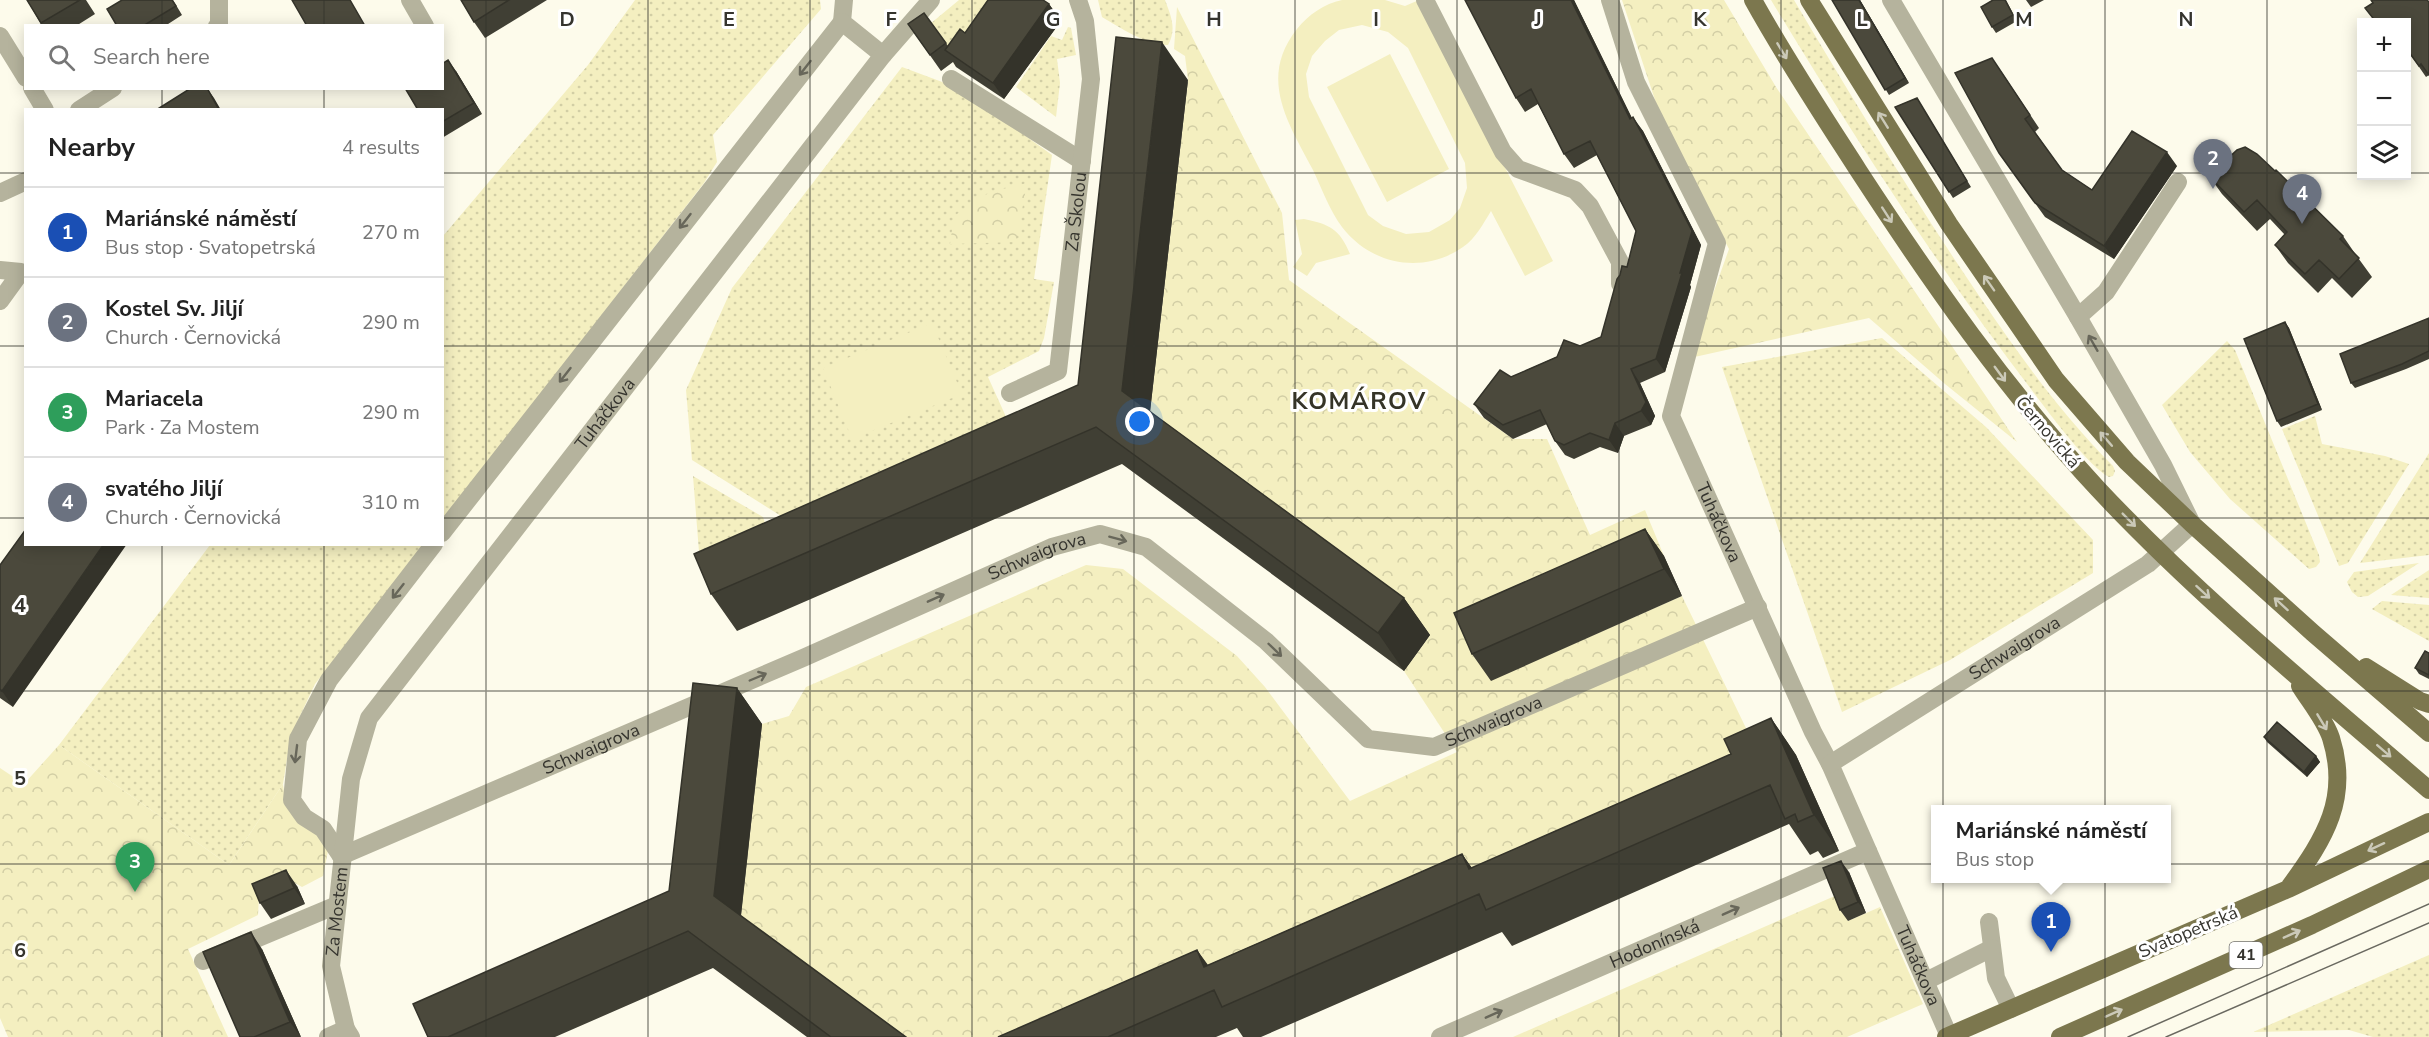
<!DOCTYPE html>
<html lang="en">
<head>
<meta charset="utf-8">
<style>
	:root { --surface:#fff; --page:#f2f2f2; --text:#222; --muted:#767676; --line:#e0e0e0; --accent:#7c3aed }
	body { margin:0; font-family:"Nunito Sans",sans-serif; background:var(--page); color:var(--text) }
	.controls { position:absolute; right:18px; top:18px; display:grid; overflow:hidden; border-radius:0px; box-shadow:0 3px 15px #0003 }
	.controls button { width:54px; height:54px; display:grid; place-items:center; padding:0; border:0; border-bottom:2px solid var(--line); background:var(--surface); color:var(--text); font:30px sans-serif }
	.you { position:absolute; left:1140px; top:422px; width:21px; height:21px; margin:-15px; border:4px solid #fff; border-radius:50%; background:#1a73e8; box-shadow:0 0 0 9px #1a73e833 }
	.badge { display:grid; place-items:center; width:39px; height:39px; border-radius:50%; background:var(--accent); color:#fff; font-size:20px; font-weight:700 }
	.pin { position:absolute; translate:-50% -50px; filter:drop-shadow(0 2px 3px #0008) }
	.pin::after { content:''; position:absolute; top:32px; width:21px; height:18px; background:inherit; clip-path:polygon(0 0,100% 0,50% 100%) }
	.popup { position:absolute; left:1931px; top:805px; width:240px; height:78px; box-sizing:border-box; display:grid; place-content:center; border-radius:0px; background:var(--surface); filter:drop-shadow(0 2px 4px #0005); font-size:20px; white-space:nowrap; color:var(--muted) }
	.popup b { font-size:22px; color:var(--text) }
	.popup::after { content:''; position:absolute; left:50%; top:100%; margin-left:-12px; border:12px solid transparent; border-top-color:var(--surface) }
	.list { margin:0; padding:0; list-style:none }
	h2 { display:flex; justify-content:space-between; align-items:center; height:78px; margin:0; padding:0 24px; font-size:26px }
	h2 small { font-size:20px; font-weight:400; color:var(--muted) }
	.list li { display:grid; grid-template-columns:39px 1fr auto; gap:18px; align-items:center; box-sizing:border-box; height:90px; padding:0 24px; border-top:2px solid var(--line) }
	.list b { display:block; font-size:22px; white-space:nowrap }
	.list p { margin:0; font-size:20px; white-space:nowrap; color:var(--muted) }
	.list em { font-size:20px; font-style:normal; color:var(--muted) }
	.icon { flex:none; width:33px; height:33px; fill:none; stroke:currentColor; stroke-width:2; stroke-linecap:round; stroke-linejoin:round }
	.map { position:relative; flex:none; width:2429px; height:1037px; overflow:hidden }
	.search { position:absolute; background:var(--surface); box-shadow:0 3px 15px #0003; left:24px; top:24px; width:420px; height:66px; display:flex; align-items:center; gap:15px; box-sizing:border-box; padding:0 21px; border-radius:0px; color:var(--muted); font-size:22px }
	.panel { position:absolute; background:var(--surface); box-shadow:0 3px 15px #0003; left:24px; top:108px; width:420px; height:438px; border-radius:0px }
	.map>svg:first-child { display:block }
	.grass { fill:url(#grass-dots) }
	.park { fill:url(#park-crowns) }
	.pitch { fill:#f4efc0; fill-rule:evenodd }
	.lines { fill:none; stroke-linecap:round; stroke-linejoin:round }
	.minor { stroke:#b5b39d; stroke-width:18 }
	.major { stroke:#7c774e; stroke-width:18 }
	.tram { stroke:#6a6960; stroke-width:1.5 }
	.wall { fill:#403f34 }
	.shaded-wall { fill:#34332a }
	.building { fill:#4b493c; stroke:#34332a; stroke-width:1.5 }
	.oneway { stroke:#cbc9b8 }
	.oneway2 { stroke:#68675a }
	.grid { fill:none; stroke:#35342e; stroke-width:1.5; stroke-opacity:0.55 }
	.labels { text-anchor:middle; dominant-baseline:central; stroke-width:6; stroke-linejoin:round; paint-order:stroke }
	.shield { fill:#fff; stroke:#72716d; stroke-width:1.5 }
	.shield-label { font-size:16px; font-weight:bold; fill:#35342e }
	.street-label { font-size:18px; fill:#35342e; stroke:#fff }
	.district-label { font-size:24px; font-weight:bold; letter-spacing:1.5px; fill:#353427; stroke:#fff }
	.grid-label { font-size:20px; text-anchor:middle; font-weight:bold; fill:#35342e; stroke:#fff; stroke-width:6; stroke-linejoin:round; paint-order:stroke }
</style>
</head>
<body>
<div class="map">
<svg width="2429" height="1037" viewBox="0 0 2429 1037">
	<defs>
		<pattern id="grass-dots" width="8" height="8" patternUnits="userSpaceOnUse" patternTransform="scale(1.5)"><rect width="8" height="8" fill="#f4efc0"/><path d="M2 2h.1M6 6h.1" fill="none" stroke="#d2cea5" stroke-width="1.8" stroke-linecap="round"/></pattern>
		<pattern id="park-crowns" width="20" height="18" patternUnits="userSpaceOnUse" patternTransform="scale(1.5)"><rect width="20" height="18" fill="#f4efc0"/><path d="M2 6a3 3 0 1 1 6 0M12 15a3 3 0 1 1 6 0" fill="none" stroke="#d2cea5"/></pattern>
	</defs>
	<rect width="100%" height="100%" fill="#fdfbeb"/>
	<path class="grass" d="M635 0H820L821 9 713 135 717 162 704 183 443 520V236L588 65Z
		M959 0H1011L961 70 953 63 957 60 930 24Z
		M1098 0H1165C1171 16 1177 29 1168 45 1148 46 1119 27 1102 17Z
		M1771 0H1794C1846 88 1899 175 1955 260 2003 332 2051 404 2113 466L2115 471 2113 476 2109 477C2089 467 2049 413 2034 393 1938 268 1853 135 1771 0Z
		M1068 27 1071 28 1076 55 1057 59 1060 83 1056 117 1016 87 1051 36 1062 40Z
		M902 67 961 89 1052 155 1034 279 1054 282 1044 338 1039 351 988 377 1007 419 781 516 692 460 686 390 732 288Z
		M1882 338 1986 427 2093 540V573L1950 660 1842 712 1722 367Z
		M2227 341 2235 350 2319 555 2320 562 2316 567 2309 569 2230 499 2190 452 2162 405Z
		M2315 416 2322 444 2385 456 2409 464 2348 563 2339 566 2282 429Z
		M2429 453V555L2360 563Z
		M693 476 763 517 765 523 699 552Z
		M210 545H423L315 684 291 735 283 784 229 865 59 745Z
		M2419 563 2368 596 2358 597 2352 592 2347 582 2354 572Z
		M2429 570V598L2391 595Z
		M2382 601 2429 605V641L2372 609Z
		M2429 955V1037H2373L2349 1030 2253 1032Z"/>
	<path class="park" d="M1622 0H1724L1776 87 2017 442 1945 384 1869 318 1690 358 1729 249 1658 109Z
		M1177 7 1282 213 1289 280 1513 439H1547L1590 535 1645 510 1664 556 1473 640 1491 680 1682 596 1760 757 1106 1037H882L739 932 762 724 789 716 806 687 1086 565 1123 569 1237 656 1265 687 1350 801 1457 752 1404 671 1430 635 1148 429 1188 80 1185 56 1174 49Z
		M1027 183 1016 242 950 244 954 216 990 192Z
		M59 745 229 865 283 784 285 801 321 839 328 851 323 876 302 887 295 883 259 896 258 915 188 949 228 1037H8L0 1018V768L24 784Z
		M1837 895 1848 921 1880 907 1923 1004 1847 1037H1513Z"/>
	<path class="pitch" d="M1342 0H1385L1405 6 1419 0 1553 261 1525 276 1491 211C1483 224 1476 238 1463 247 1423 275 1371 265 1342 227 1330 211 1322 189 1313 170 1288 123 1258 78 1297 29 1309 14 1324 4 1342 0ZM1362 25 1388 32 1408 48 1465 163 1467 188 1460 208 1450 220 1429 232 1406 234 1383 226 1368 215 1309 97 1306 74 1312 56 1325 41 1339 30Z
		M1390 54 1449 169 1387 202 1327 87Z
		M1304 219C1329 224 1340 229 1350 254L1316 263 1307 276 1293 267 1302 254 1295 220Z
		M932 323 962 394 852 439 823 368Z"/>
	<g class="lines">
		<g class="minor">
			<path d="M410 0 425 26"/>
			<path d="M844 0 842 22 883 55"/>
			<path d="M1425 0 1503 152 1518 169 1575 190 1590 206 1620 262V284"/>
			<path id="s1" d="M1610 0 1636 82 1717 243 1671 416 1813 732 1830 764 1949 1036"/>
			<path d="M1891 0 2078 317 2106 292 2178 182"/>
			<path d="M217 26 219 24V0"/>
			<path d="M0 36 26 78"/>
			<path d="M951 79 1082 161"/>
			<path d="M32 88 45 110"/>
			<path d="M79 110 113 88"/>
			<path d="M0 193 26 181"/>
			<path d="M0 270 21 272 0 301"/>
			<path id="s2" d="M1010 393 1058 371 1091 79 1085 21 1078 0"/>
			<path d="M442 533 842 22"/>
			<path id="s3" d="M1830 764 2148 564 2192 524 2163 465 2078 317"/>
			<path id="s4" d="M341 856 803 658 1052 547 1100 534 1146 547 1266 641 1368 739 1434 747 1758 607"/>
			<path d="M341 856 323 829 304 817 292 800 298 739 329 680 434 544"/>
			<path d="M1989 922 1996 978 2011 1009"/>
			<path d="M203 961 337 905"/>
			<path d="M1926 981 1992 948"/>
			<path d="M328 1037 346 1029"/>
			<path id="s5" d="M351 1037 346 1029 331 966 351 779 369 718 883 55 931 0"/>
			<path id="s6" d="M1440 1037 1868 851"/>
		</g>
		<path class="major" d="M1753 0C1785 58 1822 114 1858 170 1931 282 2007 391 2098 489 2200 598 2317 693 2429 790
			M1809 0 1949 224 2056 380 2127 462 2192 524 2313 633 2429 733
			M2366 667 2420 701 2429 704
			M2290 886C2325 838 2350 798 2331 738 2325 720 2310 702 2300 686
			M1946 1037 2288 889 2429 822
			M2060 1037 2312 925 2429 869"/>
		<path class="tram" d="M2128 1037 2429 904
			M2166 1037 2429 923"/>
	</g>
	<path class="wall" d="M27 0H86L95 14 76 26H42Z
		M173 0 182 15 165 26H117Z
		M461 0H547L485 38 474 22Z
		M1574 0 1632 118 1643 131 1701 245 1690 285 1691 287 1665 372 1640 383 1655 416 1651 425 1624 436 1618 453 1600 447 1574 459 1565 455 1555 441 1547 424 1513 439 1484 418 1474 404 1511 377 1601 337 1627 267 1636 231 1597 155 1574 168 1564 154 1538 104 1525 112 1516 98Z
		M1832 0H1860L1909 83 1889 95Z
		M2006 0 2017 21 1996 33 1992 27Z
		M2026 0H2044L2031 7Z
		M2427 0 2429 75 2426 77 2406 48V22H2375L2373 3Z
		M1049 4 1061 21 1004 99 956 67 953 62 941 71 908 24 924 13 948 46Z
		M456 71 482 114 442 138V110Z
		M2001 71 2039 128 2035 132 2062 170 2092 190 2177 166 2114 259 2045 217 1999 153Z
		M1188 80 1150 412 1404 598 1430 635 1404 671 1122 464 737 631 711 594 1078 385Z
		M1917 98 1971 187 1953 198 1895 107Z
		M2209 176 2343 236 2356 255 2372 277 2352 298 2332 278 2318 293 2288 263 2275 245 2285 235 2270 219 2257 231 2222 194Z
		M2429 318V359L2406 369 2355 388 2351 383Z
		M2285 322 2289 328 2322 410 2281 427 2277 421Z
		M1645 529 1664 556 1682 596 1491 681 1472 654Z
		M0 565 13 707 0 698Z
		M2429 653V679L2419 674 2415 668Z
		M737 688 762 724 741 916 906 1037H807L713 968 555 1037H428L669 891Z
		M1771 718 1796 755 1839 851 1823 858 1818 851 1810 855 1789 824 1512 946 1502 932 1261 1037H1243L1237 1028 1216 1037H998L1197 950 1208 965 1462 854 1472 868 1731 754Z
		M2264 737 2316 756 2320 762 2307 777 2267 742Z
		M1849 872 1866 913 1848 921 1840 910Z
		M297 886 305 904 271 919 260 903Z
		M262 949 301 1037H240Z"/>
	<path class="shaded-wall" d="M1571 0H1574L1639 133 1630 119Z
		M1859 0H1860L1909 83 1905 78Z
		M1049 4 1061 21 1004 99 993 83Z
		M1162 42 1188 80 1148 429 1122 391Z
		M448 60 456 71 482 114 474 103Z
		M207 88 214 98 221 110H219Z
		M1633 117 1643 131 1701 245 1690 285 1691 287 1665 372 1656 359 1680 273Z
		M2167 152 2177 166 2114 259 2104 246Z
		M2285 322 2289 328 2322 410 2318 404Z
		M1631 369 1640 383 1655 416 1651 425 1641 411Z
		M1615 423 1624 436 1618 453 1609 440Z
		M1645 529 1664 556 1682 596 1664 569Z
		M104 544H127L13 707 2 691Z
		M1404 598 1430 635 1404 671 1378 633Z
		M737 688 762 724 739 932 714 896Z
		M1771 718 1796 755 1839 851 1814 815Z
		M2316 756 2320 762 2307 777 2304 772Z
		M1462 854 1487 890 1469 869Z
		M1841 861 1849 872 1866 913 1858 902Z
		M286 870 297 886 305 904 294 888Z
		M251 932 262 949 301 1037 290 1022Z
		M1197 950 1222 986 1204 967Z"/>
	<path class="building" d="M27 0H80L41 23Z
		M122 0H172L176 6 143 26H117L107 9Z
		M292 0H350L365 26H307Z
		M461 0H509L474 22Z
		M988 0H1043L1049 4 993 83 945 50 960 29 965 33Z
		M1465 0H1571L1630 119 1633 117 1692 231 1680 273H1682L1656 359 1631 369 1646 402 1641 411 1615 423 1609 440 1590 433 1564 445 1555 441 1540 410 1503 425 1474 404 1500 370 1511 377 1557 357 1564 340 1580 346 1601 337 1617 279 1620 275 1622 266 1627 267 1636 231 1590 141 1564 154 1531 89 1516 98Z
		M1832 0H1859L1905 78 1885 90Z
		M1993 0H2005L2013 15 1992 27 1981 7Z
		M2371 0H2427L2429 2V75L2421 64 2419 66 2406 48V22H2389L2388 20 2383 22H2376L2365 8 2373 3Z
		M924 13 946 43 930 55 908 24Z
		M1116 37 1162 42 1122 391 1404 598 1378 633 1096 427 711 594 694 554 1078 385Z
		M1992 58 2030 115 2025 119 2062 170 2092 190 2132 131 2167 152 2104 246 2035 203 1999 153 1955 73Z
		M448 60 474 103 442 122V110H418L405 88H442V64Z
		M191 88H207L219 110H156Z
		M1917 98 1967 181 1949 192 1895 107Z
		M2245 147 2257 154 2275 171 2276 170 2343 236 2340 239 2359 258 2339 279 2319 260 2305 274 2275 245 2287 232 2257 200 2244 212 2209 176 2237 150Z
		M2429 318V351L2402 364 2351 383 2340 354Z
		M2285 322 2318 404 2277 421 2244 339Z
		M26 529V544H104L2 691 0 689V565Z
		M1645 529 1664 569 1472 654 1454 613Z
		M2425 651 2429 653V675L2415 668Z
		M693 683 737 688 714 896 906 1037H831L688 931 448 1037H428L413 1004 669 891Z
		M1771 718 1814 815 1798 822 1795 814 1785 819 1770 785 1486 910 1479 894 1222 1007 1214 990 1108 1037H998L1197 950 1204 967 1462 854 1469 869 1731 754 1724 739Z
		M2277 722 2316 756 2304 772 2264 737Z
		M1841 861 1858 902 1840 910 1823 868Z
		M286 870 294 888 260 903 252 884Z
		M251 932 290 1022 254 1037H240L203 952Z"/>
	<defs><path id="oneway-shaft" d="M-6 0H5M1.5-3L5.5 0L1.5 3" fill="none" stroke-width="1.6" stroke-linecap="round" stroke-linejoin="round" transform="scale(1.5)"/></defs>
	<g class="oneway">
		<use href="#oneway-shaft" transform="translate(1782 51) rotate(59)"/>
		<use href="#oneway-shaft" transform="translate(1883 120) rotate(-122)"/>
		<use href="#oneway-shaft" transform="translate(1887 215) rotate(57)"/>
		<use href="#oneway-shaft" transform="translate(1989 283) rotate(-125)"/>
		<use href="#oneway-shaft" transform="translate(2000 374) rotate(54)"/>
		<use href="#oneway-shaft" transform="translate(2106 439) rotate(-131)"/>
		<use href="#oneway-shaft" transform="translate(2129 520) rotate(45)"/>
		<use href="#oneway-shaft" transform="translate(2203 592) rotate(42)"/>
		<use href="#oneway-shaft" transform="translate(2281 604) rotate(-138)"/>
		<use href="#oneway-shaft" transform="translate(2322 722) rotate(59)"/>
		<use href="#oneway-shaft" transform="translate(2384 751) rotate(41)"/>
		<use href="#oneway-shaft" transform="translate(2376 847) rotate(155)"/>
		<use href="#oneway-shaft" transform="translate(2292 934) rotate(-24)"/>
		<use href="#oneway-shaft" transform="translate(2114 1013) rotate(-24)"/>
	</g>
	<g class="oneway2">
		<use href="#oneway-shaft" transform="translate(805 68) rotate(128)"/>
		<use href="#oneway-shaft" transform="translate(685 221) rotate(128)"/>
		<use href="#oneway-shaft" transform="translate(2093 343) rotate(-120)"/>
		<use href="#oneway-shaft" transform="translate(565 375) rotate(128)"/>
		<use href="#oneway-shaft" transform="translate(1118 539) rotate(15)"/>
		<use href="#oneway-shaft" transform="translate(398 591) rotate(128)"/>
		<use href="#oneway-shaft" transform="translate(936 598) rotate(-24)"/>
		<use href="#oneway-shaft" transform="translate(1275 650) rotate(44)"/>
		<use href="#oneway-shaft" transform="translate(758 677) rotate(-23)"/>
		<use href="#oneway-shaft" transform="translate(296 754) rotate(97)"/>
		<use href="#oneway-shaft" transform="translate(1731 911) rotate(-24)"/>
		<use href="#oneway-shaft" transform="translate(1494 1014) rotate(-24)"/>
	</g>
	<path class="grid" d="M162 0V26M324 0V26M486 0V1037M648 0V1037M810 0V1037M972 0V1037M1134 0V1037M1295 0V1037M1457 0V1037M1619 0V1037M1781 0V1037M1943 0V1037M2105 0V1037M2267 0V1037M162 88V110M324 88V110M0 173H26M442 173H2362M2406 173H2429M0 346H26M442 346H2429M0 518H26M442 518H2429M162 544V1037M324 544V1037M0 691H2429M0 864H2429"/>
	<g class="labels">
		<rect class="shield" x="2229.5" y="942" width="33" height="26" rx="4.5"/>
		<g class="shield-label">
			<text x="2246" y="955">41</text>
		</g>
		<g class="street-label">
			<text stroke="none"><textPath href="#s2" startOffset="213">Za Školou</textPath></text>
			<text stroke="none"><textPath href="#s5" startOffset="711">Tuháčkova</textPath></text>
			<text transform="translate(2048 432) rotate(49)">Černovická</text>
			<text stroke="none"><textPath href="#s1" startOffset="562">Tuháčkova</textPath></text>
			<text stroke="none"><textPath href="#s4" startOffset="758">Schwaigrova</textPath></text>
			<text stroke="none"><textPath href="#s3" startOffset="218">Schwaigrova</textPath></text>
			<text stroke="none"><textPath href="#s4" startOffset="1298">Schwaigrova</textPath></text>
			<text stroke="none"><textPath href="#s4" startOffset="272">Schwaigrova</textPath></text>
			<text stroke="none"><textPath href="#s5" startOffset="129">Za Mostem</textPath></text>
			<text transform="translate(2188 932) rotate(-23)">Svatopetrská</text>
			<text stroke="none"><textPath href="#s6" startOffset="234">Hodonínská</textPath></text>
			<text stroke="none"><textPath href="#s1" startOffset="1048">Tuháčkova</textPath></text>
		</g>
		<g class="district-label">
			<text x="1359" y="401">KOMÁROV</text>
		</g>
	</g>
	<g class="grid-label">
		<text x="567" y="26">D</text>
		<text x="729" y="26">E</text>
		<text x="891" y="26">F</text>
		<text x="1053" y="26">G</text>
		<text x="1214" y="26">H</text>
		<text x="1376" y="26">I</text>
		<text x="1538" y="26">J</text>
		<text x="1700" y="26">K</text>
		<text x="1862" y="26">L</text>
		<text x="2024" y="26">M</text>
		<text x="2186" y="26">N</text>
		<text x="20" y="612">4</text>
		<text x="20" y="785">5</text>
		<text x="20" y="957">6</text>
	</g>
</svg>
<div class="controls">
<button>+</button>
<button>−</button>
<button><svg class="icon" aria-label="layers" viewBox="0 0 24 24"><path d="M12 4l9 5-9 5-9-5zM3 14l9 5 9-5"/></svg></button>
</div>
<div class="you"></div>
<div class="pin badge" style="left:2051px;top:952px;background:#1a4fb4">1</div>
<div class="popup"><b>Mariánské náměstí</b>Bus stop</div>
<div class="pin badge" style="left:2213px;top:189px;background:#6b7280">2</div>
<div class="pin badge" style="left:135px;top:892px;background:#2e9e5b">3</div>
<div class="pin badge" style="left:2302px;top:224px;background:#6b7280">4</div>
<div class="search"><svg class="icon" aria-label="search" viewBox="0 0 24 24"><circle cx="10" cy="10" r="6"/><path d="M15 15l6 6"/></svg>Search here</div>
<section class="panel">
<h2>Nearby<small>4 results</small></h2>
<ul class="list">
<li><span class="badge" style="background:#1a4fb4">1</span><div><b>Mariánské náměstí</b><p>Bus stop · Svatopetrská</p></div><em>270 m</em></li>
<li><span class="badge" style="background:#6b7280">2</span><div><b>Kostel Sv. Jiljí</b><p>Church · Černovická</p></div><em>290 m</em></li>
<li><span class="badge" style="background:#2e9e5b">3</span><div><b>Mariacela</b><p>Park · Za Mostem</p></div><em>290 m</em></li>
<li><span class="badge" style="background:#6b7280">4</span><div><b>svatého Jiljí</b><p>Church · Černovická</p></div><em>310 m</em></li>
</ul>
</section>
</div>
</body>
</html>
